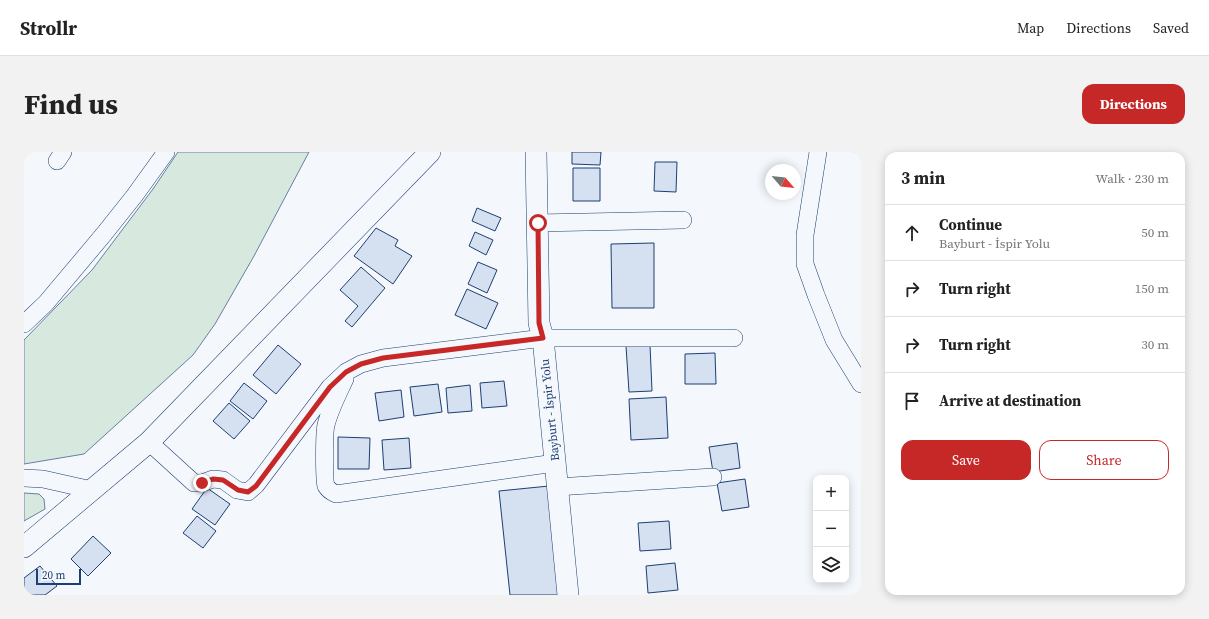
<!DOCTYPE html>
<html lang="en">
<head>
<meta charset="utf-8">
<style>
	:root { --surface:#fff; --page:#f2f2f2; --text:#222; --muted:#767676; --line:#e0e0e0; --accent:#c62828 }
	body { margin:0; font-family:"Source Serif 4",serif; background:var(--page); color:var(--text) }
	.controls { position:absolute; right:12px; bottom:12px; display:grid; overflow:hidden; border-radius:8px; box-shadow:0 2px 10px #0003 }
	.controls button { width:36px; height:36px; display:grid; place-items:center; padding:0; border:0; border-bottom:1px solid var(--line); background:var(--surface); color:var(--text); font:20px sans-serif }
	.compass { position:absolute; left:741px; top:12px; width:36px; height:36px; border-radius:50%; background:var(--surface); box-shadow:0 2px 10px #0003; rotate:118deg }
	.scale { position:absolute; left:12px; bottom:10px; width:45px; box-sizing:border-box; padding-left:4px; border:2px solid #1d3f73; border-top:0; font-size:11px; line-height:14px; white-space:nowrap; color:#1d3f73; -webkit-text-stroke:3px #f4f7fb; paint-order:stroke }
	.stop { position:absolute; width:12px; height:12px; margin:-9px; border:3px solid #c62828; border-radius:50%; background:#fff }
	.stop.end { background:#c62828; border-color:#fff; box-shadow:0 1px 4px #0008 }
	.list { margin:0; padding:0; list-style:none }
	h2 { display:flex; justify-content:space-between; align-items:center; height:52px; margin:0; padding:0 16px; font-size:17px }
	h2 small { font-size:13px; font-weight:400; color:var(--muted) }
	.list li { display:grid; grid-template-columns:26px 1fr auto; gap:12px; align-items:center; box-sizing:border-box; height:56px; padding:0 16px; border-top:1px solid var(--line) }
	.list b { display:block; font-size:15px; white-space:nowrap }
	.list p { margin:0; font-size:13px; white-space:nowrap; color:var(--muted) }
	.list em { font-size:13px; font-style:normal; color:var(--muted) }
	.actions { display:flex; gap:8px; padding:12px 16px }
	.actions a { flex:1; padding:9px 0; border:1px solid var(--accent); border-radius:12px; text-align:center; font-size:14px; color:var(--accent) }
	.actions .main { background:var(--accent); color:#fff }
	.icon { flex:none; width:22px; height:22px; fill:none; stroke:currentColor; stroke-width:2; stroke-linecap:round; stroke-linejoin:round }
	.map { position:relative; flex:none; width:837px; height:443px; overflow:hidden; border-radius:12px }
	header { display:flex; align-items:center; gap:24px; box-sizing:border-box; height:56px; padding:0 20px; background:var(--surface); border-bottom:1px solid var(--line) }
	header strong { font-size:19px }
	nav { display:flex; gap:22px; margin-inline-start:auto; font-size:14px }
	.intro { display:flex; align-items:center; justify-content:space-between; box-sizing:border-box; height:96px; padding:0 24px }
	h1 { margin:0; font-size:28px }
	.button { padding:10px 18px; border-radius:12px; background:var(--accent); color:#fff; font-size:14px; font-weight:700 }
	main { display:flex; gap:24px; padding:0 24px }
	aside { flex:1; background:var(--surface); border-radius:12px; box-shadow:0 2px 10px #0003 }
	.map>svg:first-child { display:block }
	.green { fill:#d7e8df; stroke:#687fa3 }
	.building { fill:#d5e0f0; stroke:#1d3f73 }
	.lines { fill:none; stroke-linecap:round; stroke-linejoin:round }
	.minor-casing { stroke:#1d3f73; stroke-width:18 }
	.major-casing { stroke:#1d3f73; stroke-width:22 }
	.minor { stroke:#f4f7fb; stroke-width:17 }
	.major { stroke:#f4f7fb; stroke-width:21 }
	.route { stroke:#c62828; stroke-width:5 }
	.labels { text-anchor:middle; dominant-baseline:central; stroke-width:3; stroke-linejoin:round; paint-order:stroke }
	.street-label { font-size:12px; fill:#1d3f73; stroke:#f4f7fb }
</style>
</head>
<body>
<header>
<strong>Strollr</strong>
<nav><a>Map</a><a>Directions</a><a>Saved</a></nav>
</header>
<div class="intro"><h1>Find us</h1><a class="button">Directions</a></div>
<main>
<div class="map">
<svg width="837" height="443" viewBox="0 0 837 443">
	<rect width="100%" height="100%" fill="#f4f7fb"/>
	<path class="green" d="M154 0H285L230 104 191 172 169 203 60 302 0 312V188L68 118 129 37Z
		M0 341 15 342 20 347 21 357 0 369Z"/>
	<path class="building" d="M548 0H577L576 13 548 12Z
		M631 10H653L652 40 630 39Z
		M549 16H576V49H549Z
		M453 56 477 66 471 79 448 69Z
		M352 76 374 88 371 94 388 104 369 132 330 104Z
		M451 80 469 88 462 103 445 94Z
		M630 91V156H588L587 92Z
		M454 110 473 118 463 141 444 132Z
		M337 115 361 136 328 175 321 169 334 154 316 138Z
		M443 137 474 151 462 177 431 163Z
		M254 193 277 212 252 242 229 223Z
		M626 193 628 239 605 240 602 194Z
		M691 201 692 232H661V202Z
		M480 229 483 254 458 256 456 231Z
		M220 231 243 249 229 267 206 249Z
		M414 232 418 260 390 264 386 235Z
		M446 233 448 259 424 261 422 236Z
		M377 238 380 265 355 269 351 241Z
		M642 245 644 286 607 288 605 247Z
		M205 251 226 269 210 287 189 269Z
		M314 285 346 286 345 317H314Z
		M385 286 387 316 360 318 358 288Z
		M713 291 716 316 689 320 685 295Z
		M721 327 725 355 698 359 693 331Z
		M525 334 536 443H486L475 339Z
		M183 336 206 352 191 373 168 357Z
		M173 364 192 379 179 396 159 381Z
		M645 369 647 397 616 399 614 371Z
		M69 384 87 401 64 424 47 407Z
		M651 411 654 438 624 441 622 414Z
		M16 414 33 434 21 443H0V426Z"/>
	<g class="lines">
		<defs>
			<path id="minor" d="M794 0 781 83V112L792 143 810 188 837 232
				M33 9 39 0
				M513 71 659 68
				M0 172 22 151 80 82 111 43 142 0
				M321 227C314 242 306 257 302 273 300 281 300 328 302 334 305 339 308 340 312 342L531 311
				M125 290 170 331H178L189 327 199 328 213 338 224 340 232 333 306 235 322 220 337 212 359 206 519 186H710
				M0 326 19 327 68 338
				M533 335 689 325"/>
			<path id="major" d="M512 0 515 171 519 186 544 443
				M0 395 125 290 406 0"/>
		</defs>
		<use href="#minor" class="minor-casing"/>
		<use href="#major" class="major-casing"/>
		<use href="#minor" class="minor"/>
		<use href="#major" class="major"/>
	</g>
	<g class="lines">
		<path class="route" d="M178 331 189 327 199 328 214 338 224 340 232 334 306 235 322 220 337 212 359 206 519 186 515 171 514 71"/>
	</g>
	<g class="labels">
		<g class="street-label">
			<text transform="translate(526 258) rotate(-96)">Bayburt - İspir Yolu</text>
		</g>
	</g>
</svg>
<div class="controls">
<button>+</button>
<button>−</button>
<button><svg class="icon" aria-label="layers" viewBox="0 0 24 24"><path d="M12 4l9 5-9 5-9-5zM3 14l9 5 9-5"/></svg></button>
</div>
<svg class="compass" viewBox="-18 -18 36 36"><path d="M0-13l5 13h-10z" fill="#e53935"/><path d="M0 13l5-13h-10z" fill="#767676"/></svg>
<div class="scale">20 m</div>
<div class="stop" style="left:514px;top:71px"></div>
<div class="stop end" style="left:178px;top:331px"></div>
</div>
<aside>
<h2>3 min<small>Walk · 230 m</small></h2>
<ul class="list">
<li><svg class="icon" aria-label="ahead" viewBox="0 0 24 24"><path d="M12 20V5M6 11l6-6 6 6"/></svg><div><b>Continue</b><p>Bayburt - İspir Yolu</p></div><em>50 m</em></li>
<li><svg class="icon" aria-label="right" viewBox="0 0 24 24"><path d="M7 20v-9h11M14 6l5 5-5 5"/></svg><div><b>Turn right</b></div><em>150 m</em></li>
<li><svg class="icon" aria-label="right" viewBox="0 0 24 24"><path d="M7 20v-9h11M14 6l5 5-5 5"/></svg><div><b>Turn right</b></div><em>30 m</em></li>
<li><svg class="icon" aria-label="arrive" viewBox="0 0 24 24"><path d="M6 21V4h12l-3 4 3 4H6"/></svg><div><b>Arrive at destination</b></div></li>
</ul>
<div class="actions"><a class="main">Save</a><a>Share</a></div>
</aside>
</main>
</body>
</html>
